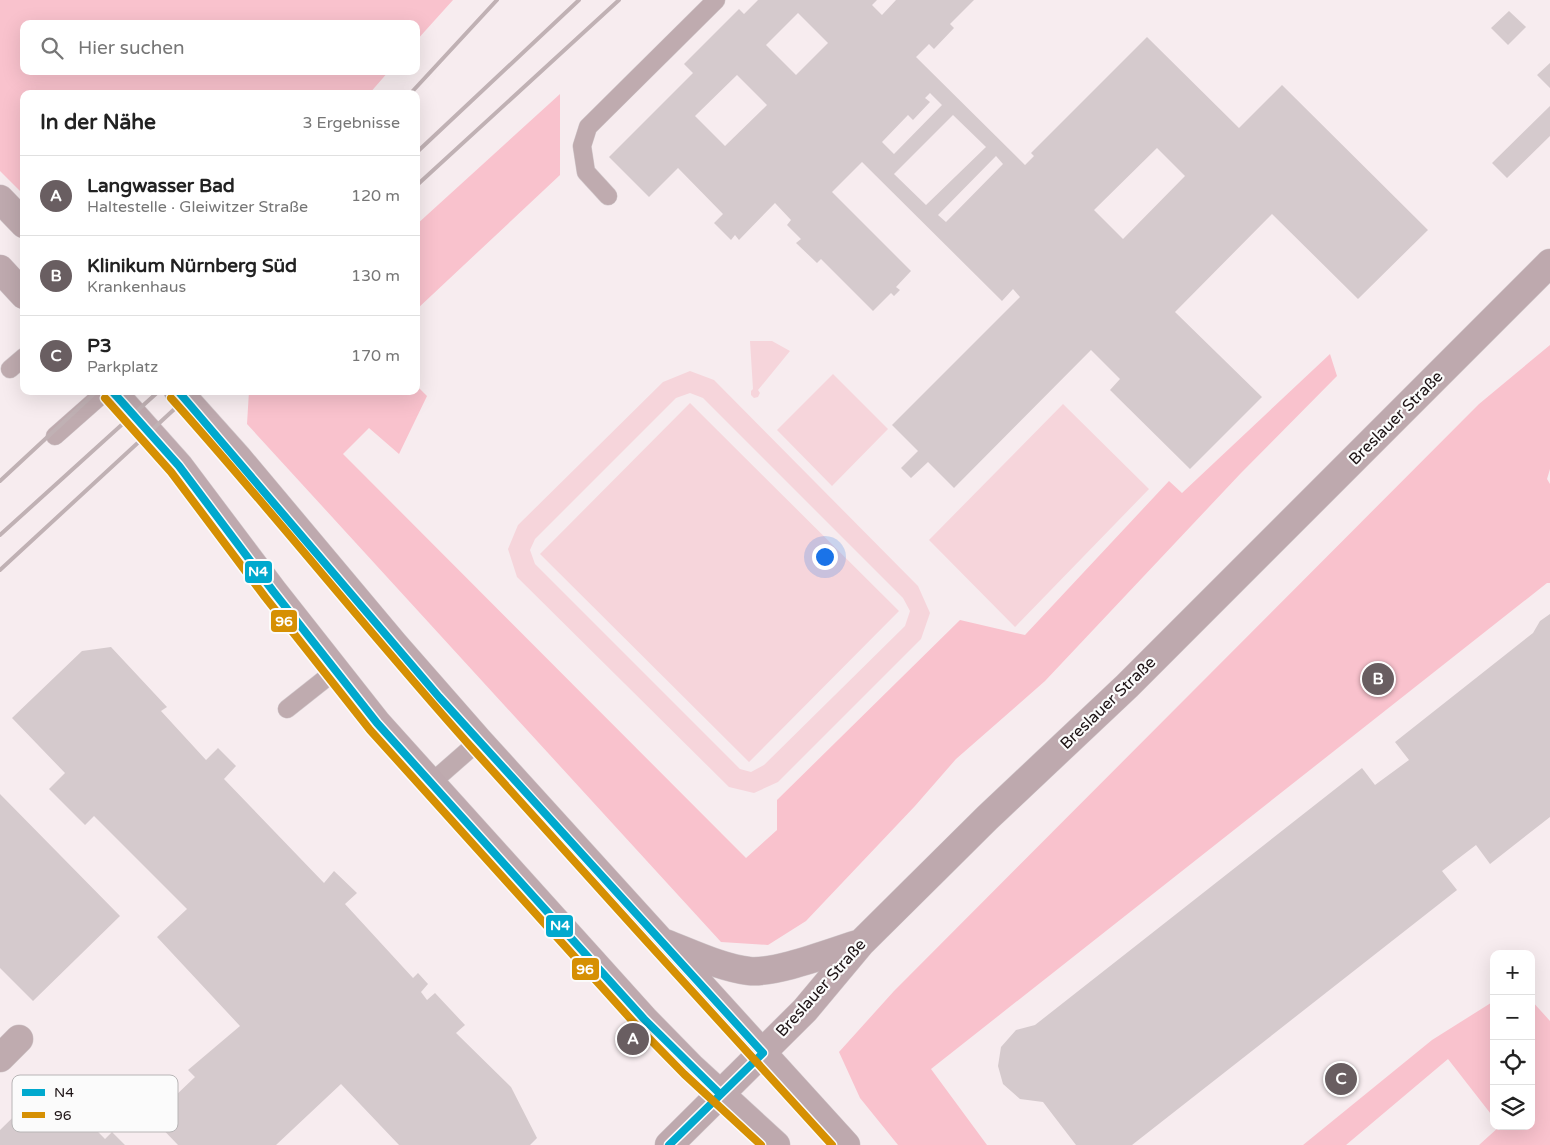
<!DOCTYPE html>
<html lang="de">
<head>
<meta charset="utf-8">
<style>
	:root { --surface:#fff; --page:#f6f6f6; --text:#222; --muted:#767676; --line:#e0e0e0; --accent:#695e61 }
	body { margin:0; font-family:"Varela Round",sans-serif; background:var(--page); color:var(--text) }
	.controls { position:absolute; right:15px; bottom:15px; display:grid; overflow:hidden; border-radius:10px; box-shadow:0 5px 20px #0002 }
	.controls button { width:45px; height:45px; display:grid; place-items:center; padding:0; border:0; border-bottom:1px solid var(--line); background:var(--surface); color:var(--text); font:25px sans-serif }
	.you { position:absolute; left:824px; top:556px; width:18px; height:18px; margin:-12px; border:4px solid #fff; border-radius:50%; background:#1a73e8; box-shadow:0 0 0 8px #1a73e833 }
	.badge { display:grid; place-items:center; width:32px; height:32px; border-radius:50%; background:var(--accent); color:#fff; font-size:16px; font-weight:700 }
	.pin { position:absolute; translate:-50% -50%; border:2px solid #fff; box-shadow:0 1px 5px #0006 }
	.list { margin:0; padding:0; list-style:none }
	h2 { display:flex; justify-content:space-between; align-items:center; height:65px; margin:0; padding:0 20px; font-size:21px }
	h2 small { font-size:16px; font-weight:400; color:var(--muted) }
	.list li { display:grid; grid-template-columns:32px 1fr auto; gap:15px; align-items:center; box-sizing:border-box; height:80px; padding:0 20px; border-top:1px solid var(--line) }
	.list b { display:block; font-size:19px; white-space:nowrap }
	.list p { margin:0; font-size:16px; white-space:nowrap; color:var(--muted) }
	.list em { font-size:16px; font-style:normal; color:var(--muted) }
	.icon { flex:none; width:28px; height:28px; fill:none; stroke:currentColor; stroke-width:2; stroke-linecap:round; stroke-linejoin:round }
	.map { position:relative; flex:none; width:1550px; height:1145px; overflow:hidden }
	.search { position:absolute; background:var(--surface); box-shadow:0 5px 20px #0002; left:20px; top:20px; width:400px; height:55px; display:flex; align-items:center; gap:12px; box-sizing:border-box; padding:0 18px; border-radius:10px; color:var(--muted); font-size:19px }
	.panel { position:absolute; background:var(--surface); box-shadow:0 5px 20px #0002; left:20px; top:90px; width:400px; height:305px; border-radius:10px }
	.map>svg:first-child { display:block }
	.green { fill:#f6d5db; fill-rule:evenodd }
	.forest { fill:#f9c2cd }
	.building { fill:#d5cacd; fill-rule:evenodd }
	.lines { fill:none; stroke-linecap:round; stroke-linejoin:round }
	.lane-casing { stroke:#d3cacd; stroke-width:19 }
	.street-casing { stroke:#d3cacd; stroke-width:29 }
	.secondary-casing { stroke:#d3cacd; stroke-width:29 }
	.lane { stroke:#bfabaf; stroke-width:18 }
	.street { stroke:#bfabaf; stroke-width:28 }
	.secondary { stroke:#bea9ae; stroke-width:28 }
	.rail { stroke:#c0b1b4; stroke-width:4 }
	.bus-1-casing { stroke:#fbfbfb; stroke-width:11 }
	.bus-2-casing { stroke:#fbfbfb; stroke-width:11 }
	.bus-1 { stroke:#00a9ce; stroke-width:8 }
	.bus-2 { stroke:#d69003; stroke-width:8 }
	.labels { text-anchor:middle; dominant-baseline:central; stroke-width:4.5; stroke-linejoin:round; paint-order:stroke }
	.street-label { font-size:16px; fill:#1c1214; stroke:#fbfbfb }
	.key { fill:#fbfbfb; stroke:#b8b5b6; stroke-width:1 }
	.key-label { font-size:14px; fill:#1c1214 }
	.line-badge { stroke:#fbfbfb; stroke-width:2 }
	.badge-label { font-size:14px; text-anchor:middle; font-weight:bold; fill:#fff }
</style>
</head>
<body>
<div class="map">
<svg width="1550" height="1145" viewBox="0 0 1550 1145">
	<rect width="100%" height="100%" fill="#f7ecef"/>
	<path class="green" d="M750 341H772L790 351 758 390 760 393 758 397 754 398 751 395V391L753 389Z
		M690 371 714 380 918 586 930 613 921 639 778 782 754 793 729 787 517 577 508 549 518 525 663 382ZM690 393 703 398 903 598 910 611 905 626 764 765 751 772 740 769 535 564 530 550 535 539 676 398Z
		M833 374 888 429 832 486 777 430Z
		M690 403 899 611 749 762 540 554Z
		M1063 404 1149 489 1015 627 929 540Z"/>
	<path class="forest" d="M0 0H453L416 41V24H24V71H389L369 94H24V195L0 171Z
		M560 94V175L416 310V225Z
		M1550 345V469L1547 479 1550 484V583H1547L931 1069 987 1145H898L860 1098 839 1052 894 991 1479 404Z
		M1330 354 1337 376 1241 473 1045 681 956 759 915 806 806 921 768 945 721 942 247 424 249 391H416V385L427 396 399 454 369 428 343 454 746 858 777 830V800L960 620 1025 635 1169 481 1182 493Z
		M1531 1000 1550 1021V1145H1479L1500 1126H1531Z
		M1494 1001V1118L1448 1059 1346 1145H1303L1432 1040Z"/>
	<path class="building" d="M758 0H877L872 5 882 15 896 0H974L950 24 954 28 934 49 929 44 916 57 1025 165 1034 156 1031 153 1147 37 1239 128 1282 85 1428 230 1358 299 1272 214 1175 312 1262 397 1190 469 1110 390 1120 379 1091 350 954 488 928 462 911 478 901 468 918 451 892 425 1020 297 1013 289 1002 301 862 162 832 192 911 271 896 287 900 290 894 296 891 293 873 311 821 259 817 263 796 243 801 239 787 225 791 220 775 203 739 240 735 235 731 240 714 223 723 214 678 168 649 197 609 157 693 73 684 64 739 9 744 14ZM798 13 828 43 796 75 766 45ZM737 75 767 105 725 146 695 116ZM930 93 942 105 894 154 882 142 908 115 913 120 930 102 925 98ZM953 115 986 147 926 205 894 174ZM1157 148 1185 176 1123 239 1094 210ZM996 156 1003 164 946 222 938 215Z
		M1509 11 1526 27 1508 45 1491 28Z
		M1550 63V88L1537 75Z
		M1550 106V136L1507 178 1492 163Z
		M1550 614V817L1490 864 1476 845 1442 871 1457 890 1132 1145H1076L1043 1102 1020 1099 1003 1084 998 1066 1001 1047 1016 1030 1035 1025 1362 768 1375 785 1409 760 1395 742 1533 633 1540 621Z
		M111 647 167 707 161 711 206 760 218 748 236 766 224 779 324 883 334 871 357 893 345 904 413 978 418 973 428 984 421 992 427 1000 435 993 465 1025 456 1033 511 1087 537 1138 530 1145H399L341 1084 276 1145H178L152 1118 195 1077 188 1070 240 1026 157 937 187 909 94 816 85 825 49 789 65 773 12 718 82 651Z
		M0 794 120 916 33 1001 0 968Z
		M49 1082 105 1139 112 1132 125 1145H0V1130Z"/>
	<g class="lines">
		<defs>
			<path id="lane" d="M608 196 586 172 582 146 588 127 716 0
				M10 369 24 357
				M55 436 106 391
				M287 709 335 671
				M431 783 479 741"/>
			<path id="street" d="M0 1058 19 1039"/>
			<path id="secondary" d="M0 199 24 224
				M0 269 24 295
				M112 391 179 466 273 591 377 723 644 1019 691 1067 776 1145
				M178 391 238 458 394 644 479 741 846 1145
				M665 943C691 953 722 968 749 971 776 974 834 951 861 943
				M669 1145 805 1010 861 943 987 818 1127 686 1550 263"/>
		</defs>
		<use href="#lane" class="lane-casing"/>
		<use href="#street" class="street-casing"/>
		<use href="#secondary" class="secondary-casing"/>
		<use href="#lane" class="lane"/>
		<use href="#street" class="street"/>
		<use href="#secondary" class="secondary"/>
		<path class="rail" d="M410 94 497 0
			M416 153 579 0
			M416 186 619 0
			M0 481 97 391
			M0 535 159 391
			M0 570 194 391"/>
		<defs>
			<path id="bus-1" d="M112 391 179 466 273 591 377 723 644 1019 720 1094
				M178 391 439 697 763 1053 669 1145"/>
			<path id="bus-2" d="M105 398 171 472 265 597 370 730 637 1026 684 1074 761 1145
				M171 398C273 512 369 633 472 748 591 881 712 1013 832 1145"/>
		</defs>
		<use href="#bus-1" class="bus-1-casing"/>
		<use href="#bus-2" class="bus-2-casing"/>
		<use href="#bus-1" class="bus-1"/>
		<use href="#bus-2" class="bus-2"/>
	</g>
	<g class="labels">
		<g class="street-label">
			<text transform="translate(1396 418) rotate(-45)">Breslauer Straße</text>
			<text transform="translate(1108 703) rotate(-44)">Breslauer Straße</text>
			<text transform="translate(821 988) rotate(-48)">Breslauer Straße</text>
		</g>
	</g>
	<rect x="12" y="1075" width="166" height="57" rx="8" class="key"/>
	<rect x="22" y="1089" width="23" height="7" fill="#00a9ce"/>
	<rect x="22" y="1112" width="23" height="6" fill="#d69003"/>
	<g class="key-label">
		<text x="54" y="1097">N4</text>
		<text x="54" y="1120">96</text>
	</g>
	<g class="line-badge">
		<rect x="244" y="560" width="29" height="24" rx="5" fill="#00a9ce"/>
		<rect x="270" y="609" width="28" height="24" rx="5" fill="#d69003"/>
		<rect x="545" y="914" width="29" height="24" rx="5" fill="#00a9ce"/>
		<rect x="571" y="957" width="29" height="24" rx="5" fill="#d69003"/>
	</g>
	<g class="badge-label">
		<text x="258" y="576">N4</text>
		<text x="284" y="626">96</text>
		<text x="560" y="930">N4</text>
		<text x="585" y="974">96</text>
	</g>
</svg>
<div class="controls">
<button>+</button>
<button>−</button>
<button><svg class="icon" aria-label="locate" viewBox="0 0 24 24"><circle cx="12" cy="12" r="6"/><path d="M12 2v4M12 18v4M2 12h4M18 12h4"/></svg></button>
<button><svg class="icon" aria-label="layers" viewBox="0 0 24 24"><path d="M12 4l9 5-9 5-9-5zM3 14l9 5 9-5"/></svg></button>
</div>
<div class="you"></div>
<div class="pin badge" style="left:633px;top:1039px">A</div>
<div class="pin badge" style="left:1378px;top:679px">B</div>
<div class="pin badge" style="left:1341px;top:1079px">C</div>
<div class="search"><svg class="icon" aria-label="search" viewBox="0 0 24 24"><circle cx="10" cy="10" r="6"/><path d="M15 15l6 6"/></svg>Hier suchen</div>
<section class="panel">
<h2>In der Nähe<small>3 Ergebnisse</small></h2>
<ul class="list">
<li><span class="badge">A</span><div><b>Langwasser Bad</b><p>Haltestelle · Gleiwitzer Straße</p></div><em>120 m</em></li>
<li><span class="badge">B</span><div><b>Klinikum Nürnberg Süd</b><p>Krankenhaus</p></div><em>130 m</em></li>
<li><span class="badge">C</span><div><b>P3</b><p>Parkplatz</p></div><em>170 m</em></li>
</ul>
</section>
</div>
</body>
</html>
